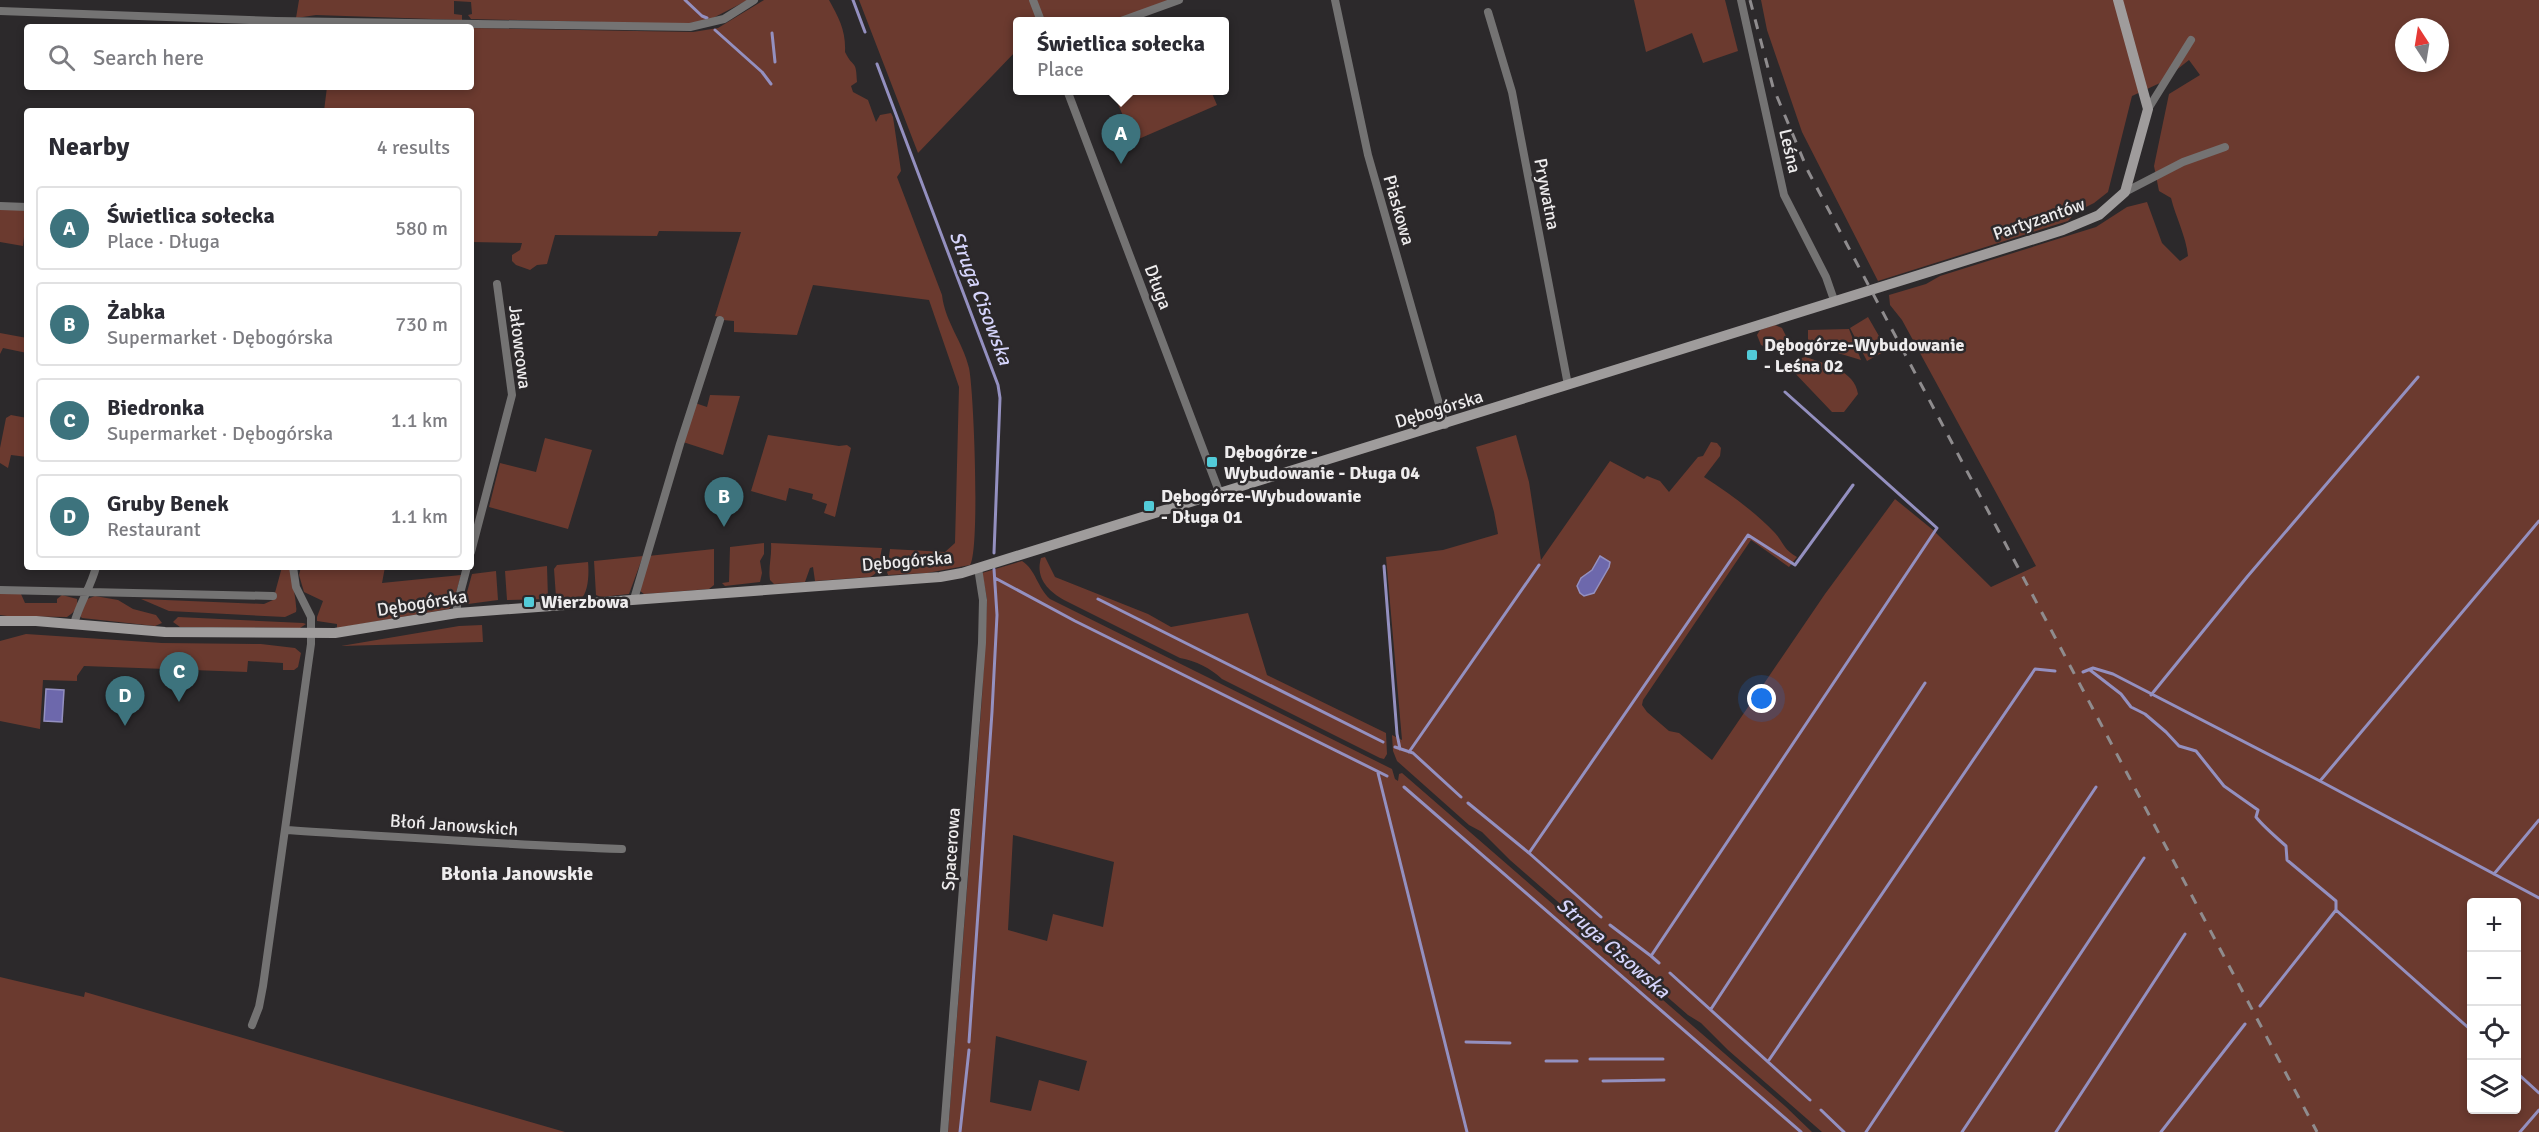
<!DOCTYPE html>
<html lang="en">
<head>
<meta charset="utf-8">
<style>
	:root { --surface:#fff; --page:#f7f7f7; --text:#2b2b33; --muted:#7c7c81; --line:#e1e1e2; --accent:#3d737d }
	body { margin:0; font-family:Signika,sans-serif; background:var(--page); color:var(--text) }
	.controls { position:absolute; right:18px; bottom:18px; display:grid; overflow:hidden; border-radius:6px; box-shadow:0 3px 9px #0003 }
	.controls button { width:54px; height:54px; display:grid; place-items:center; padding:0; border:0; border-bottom:2px solid var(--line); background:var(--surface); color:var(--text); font:30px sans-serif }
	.compass { position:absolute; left:2395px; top:18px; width:54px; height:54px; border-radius:50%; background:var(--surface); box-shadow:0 3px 9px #0003; rotate:348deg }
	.you { position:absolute; left:1762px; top:699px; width:21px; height:21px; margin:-15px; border:4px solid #fff; border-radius:50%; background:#1a73e8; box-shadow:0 0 0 9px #1a73e833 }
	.badge { display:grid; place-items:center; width:39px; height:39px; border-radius:50%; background:var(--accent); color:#fff; font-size:20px; font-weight:700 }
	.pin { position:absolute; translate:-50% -50px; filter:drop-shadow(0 2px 3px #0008) }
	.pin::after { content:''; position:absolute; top:32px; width:21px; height:18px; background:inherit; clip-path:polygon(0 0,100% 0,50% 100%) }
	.popup { position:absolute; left:1013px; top:17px; width:216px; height:78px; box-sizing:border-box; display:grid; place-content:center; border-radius:6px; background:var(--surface); filter:drop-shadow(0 2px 4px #0005); font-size:20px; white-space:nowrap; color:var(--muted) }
	.popup b { font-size:22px; color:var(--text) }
	.popup::after { content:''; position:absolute; left:50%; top:100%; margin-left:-12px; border:12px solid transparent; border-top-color:var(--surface) }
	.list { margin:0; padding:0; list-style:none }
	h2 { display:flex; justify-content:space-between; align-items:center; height:78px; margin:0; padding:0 24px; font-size:26px }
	h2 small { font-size:20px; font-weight:400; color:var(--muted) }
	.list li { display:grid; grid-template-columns:39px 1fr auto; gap:18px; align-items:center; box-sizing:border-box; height:84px; margin:0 12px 12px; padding:0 12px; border:2px solid var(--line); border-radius:6px }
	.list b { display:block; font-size:22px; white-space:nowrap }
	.list p { margin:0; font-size:20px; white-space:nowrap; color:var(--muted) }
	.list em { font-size:20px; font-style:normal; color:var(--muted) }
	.icon { flex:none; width:33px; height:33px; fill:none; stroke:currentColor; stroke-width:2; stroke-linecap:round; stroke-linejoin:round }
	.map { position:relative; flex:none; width:2539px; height:1132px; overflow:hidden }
	.search { position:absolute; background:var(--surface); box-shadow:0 3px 9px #0003; left:24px; top:24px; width:450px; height:66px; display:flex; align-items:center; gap:15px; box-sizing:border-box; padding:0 21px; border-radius:6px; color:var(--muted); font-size:22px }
	.panel { position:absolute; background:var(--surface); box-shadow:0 3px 9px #0003; left:24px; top:108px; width:450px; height:462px; border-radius:6px }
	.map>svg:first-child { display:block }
	.green { fill:#6b3a2f; fill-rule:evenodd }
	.water { fill:#6d68ac; stroke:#9490c0; stroke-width:1.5 }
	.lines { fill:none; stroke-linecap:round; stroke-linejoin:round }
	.stream { stroke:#9490c0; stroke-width:3 }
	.street { stroke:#747373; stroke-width:8 }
	.secondary { stroke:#9f9c9c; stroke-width:10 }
	.rail { stroke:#8f8c8e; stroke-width:3; stroke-dasharray:10 10; stroke-linecap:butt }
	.poi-dot { fill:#52cbd8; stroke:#2c292b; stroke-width:2 }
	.labels { text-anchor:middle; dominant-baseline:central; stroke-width:5; stroke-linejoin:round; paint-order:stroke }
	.street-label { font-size:18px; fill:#eeeced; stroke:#2c292b }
	.poi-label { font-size:18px; font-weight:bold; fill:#eeeced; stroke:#2c292b; text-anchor:start }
	.water-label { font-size:20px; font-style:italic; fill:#d5d4fb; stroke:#2c292b }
	.neighbourhood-label { font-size:20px; font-weight:bold; fill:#eeeced; stroke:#2c292b }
</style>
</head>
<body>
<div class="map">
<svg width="2539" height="1132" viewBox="0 0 2539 1132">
	<rect width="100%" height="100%" fill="#2c292b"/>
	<path class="green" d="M299 0H748L709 20 684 24 471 19 468 15 472 14 471 2 454 1V14L462 15V20L316 15 296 18Z
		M764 0H829C839 18 846 31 845 52 854 70 856 58 857 82L851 86 853 92 868 100 876 122 880 115 891 113 893 117 901 171 897 177 942 295C945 322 963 342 969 368 974 391 980 552 970 565L927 573 888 575 887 572 890 549 945 552 955 543 959 387 929 300 813 285 797 335 734 332V321L723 320 724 318 715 316 741 232 659 231 657 236 555 235 547 264 537 265 530 270 516 265 512 261V255L520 250 522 243 471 242V111H324L327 87H471V28L693 32 718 28Z
		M859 0H1175L1127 21H1018L1017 50 918 153Z
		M1634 0H1725L1738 51 1703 63 1692 33 1646 52Z
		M1761 0H2539V1132H1822L1728 1050 1701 1023 1688 1015 1510 860 1482 832 1469 825 1397 761 1393 751 1392 735 1402 740 1386 557 1443 550 1498 534 1494 512 1476 447 1516 435 1529 482 1541 560 1610 461 1644 479 1647 476 1660 481 1669 492 1698 457 1703 456 1711 442 1717 443 1721 448 1720 456 1704 477C1728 492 1755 512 1775 533 1784 543 1783 549 1797 557L1789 567 1751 540 1643 700 1642 705 1647 712 1669 731 1679 733 1712 760 1825 594 1895 499 1933 530 1991 587 2036 566 1902 320 1890 305 1889 295 1926 284 1940 276 2096 227 2127 207 2147 202 2162 243 2180 261 2188 256C2186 236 2176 218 2171 198L2159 191 2154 166 2169 94 2200 75 2189 60 2160 83 2132 96 2108 192 2094 203 2076 212 2068 221 1878 281 1802 132 1767 30ZM2404 27H2440V63H2404ZM2472 902H2516V1110H2472Z
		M1124 91H1211L1217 105 1134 141 1114 95Z
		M0 210H27L23 246 0 242Z
		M1868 317 1887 350 1867 361 1850 328Z
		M1775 325 1782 328 1787 338 1784 346 1772 350 1761 345 1757 335 1760 330Z
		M1849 329 1861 360 1808 344V330Z
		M0 333 27 338V353L3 348 0 354Z
		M1806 357C1824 364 1855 370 1858 394L1844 412H1832L1791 369 1801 358Z
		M710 395 740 396 723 455 683 442 695 403 707 407Z
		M11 415 27 418V457L11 455 8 468 0 463V448L6 418Z
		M768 435 839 446 847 445 851 448 835 517 824 513 827 504 812 499 813 494 789 488 786 501 751 491Z
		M545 438 592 450 568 529 489 507 500 463 536 472Z
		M764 543V554L760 561 762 573 760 582 725 586 722 583 729 582 730 547Z
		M771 543 882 548C879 559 882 572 870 577L815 581 813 567 810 568 805 582 774 584 770 580C768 568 772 556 771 543Z
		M714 549V585L709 589 644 594 640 591 648 556Z
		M643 556 629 594 601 597 596 595 594 561Z
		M1045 557 1055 577 1148 614 1171 627 1248 613 1267 675 1386 733 1387 754 1384 759 1380 758 1222 679C1210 668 1196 661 1180 658L1064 600C1048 591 1035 578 1041 558Z
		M1022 561C1036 570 1037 587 1050 599L1392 769 1395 779 1398 781 1399 774 1402 773 1786 1107 1812 1132H948L982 697 987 599 982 573ZM1013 835 1114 862 1103 927 1053 914 1047 941 1008 930ZM996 1036 1087 1061 1079 1091 1039 1080 1031 1111 990 1102Z
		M588 562C589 571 589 594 580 599 575 601 566 600 560 601L556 597 554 569 557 565Z
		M547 566 548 599 507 600 505 571Z
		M282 567H291C291 578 298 606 296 612L285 617 169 611 141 599 264 604 273 600Z
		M301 567H385L382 583 461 575 453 604 449 609 337 628V624L317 621V617L323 601 304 592 299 575Z
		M496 571 498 600 468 604 466 596 472 574Z
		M0 594H21L25 603H57V599L62 595 77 599C78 608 75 612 67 617L7 616 0 615Z
		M95 596 118 600 133 609 156 615 162 623 155 626 82 618 80 616 87 599Z
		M178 617 303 623 306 624 300 628 180 627 173 622Z
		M482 625 483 642 341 646 459 626Z
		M26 634 162 643 261 644 295 648 301 653 298 667 294 670H283V663L248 661 247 672 84 666 77 676V681L43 680 40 729 0 721V641Z
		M0 977 84 997 85 992 565 1132H0Z"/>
	<path class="water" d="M1600 556 1610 562 1609 567 1594 593 1584 596 1580 593 1577 586 1581 578 1592 570Z
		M46 689 64 690 62 722 44 721Z"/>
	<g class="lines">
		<path class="stream" d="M685 0 702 16 707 18
			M853 0 865 32
			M715 30 762 72 771 84
			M772 33 775 62
			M877 64 998 385 1000 398 994 553
			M1384 566 1397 734 1400 749
			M995 578 1075 621 1387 776
			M1098 599 1383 742
			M2090 670 2121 694 2131 707 2145 714 2166 732 2179 746 2196 751 2224 786 2258 810 2256 817C2262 825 2278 839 2286 846L2287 860 2336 901V910L2472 1031
			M2083 672 2093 668 2113 674 2320 781 2539 898
			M2151 695 2247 577 2418 377
			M1395 747 1413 753 1461 797
			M1409 752 1539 565
			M1378 773 1467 1132
			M2320 781 2539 521
			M1404 787 1801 1132
			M1468 803 1529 853 1748 535 1795 565 1853 485
			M1529 853 1601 917
			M2494 874 2539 820
			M1610 925 1651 956
			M1659 963 1651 956 1937 528 1785 392
			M1670 973 1810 1100
			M2260 1006 2336 910
			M1711 1009 1925 683
			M969 1042 992 712 997 615 994 569
			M1466 1042 1510 1043
			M1590 1059H1663
			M1769 1060 2035 669 2055 671
			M1546 1061H1577
			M2516 1072 2539 1093
			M1603 1081 1664 1080
			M1821 1110 1844 1132
			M960 1132 969 1050
			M1866 1132 2096 787
			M1962 1132 2144 858
			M2056 1132 2185 934
			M2161 1132 2245 1024
			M2520 1132 2539 1110"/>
		<path class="street" d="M1033 0 1041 21
			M1335 0 1368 155 1445 425
			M1741 0 1784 195 1826 277 1834 300
			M0 11 276 21 690 27 724 19 754 0
			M1488 12 1512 92 1568 385
			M1121 21 1179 0
			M1067 90 1220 494
			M2148 109 2191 40
			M2125 192 2183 162 2225 147
			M0 206 27 207
			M471 552 512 395 497 284
			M0 590 273 596
			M634 599 680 444 720 320
			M457 613V605L467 567
			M74 624C79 604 91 587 96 567
			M285 830C397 837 510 845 622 849
			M252 1025 259 1007 263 986 311 644V617L296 587 293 567
			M944 1132 982 643 983 600 978 568"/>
		<path class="secondary" d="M0 621H36L165 632 335 633 457 613 940 577 962 573C1329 461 1696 344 2063 230L2099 215 2125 192 2148 109 2118 0"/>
		<path class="rail" d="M1750 0 1773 87 1808 171 2317 1132"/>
	</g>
	<g class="poi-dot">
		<rect x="1746" y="349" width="12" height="12" rx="3"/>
		<rect x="1206" y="456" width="12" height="12" rx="3"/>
		<rect x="1143" y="500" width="12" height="12" rx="3"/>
		<rect x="523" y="596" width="12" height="12" rx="3"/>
	</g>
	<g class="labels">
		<g class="street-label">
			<text transform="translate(1790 151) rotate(77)">Leśna</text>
			<text transform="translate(1547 194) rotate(79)">Prywatna</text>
			<text transform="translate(1399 210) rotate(74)">Piaskowa</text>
			<text transform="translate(2039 219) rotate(-19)">Partyzantów</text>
			<text transform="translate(1158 287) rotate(69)">Długa</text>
			<text transform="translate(520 347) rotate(83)">Jałowcowa</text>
			<text transform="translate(1439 409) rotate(-17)">Dębogórska</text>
			<text transform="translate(907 561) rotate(-5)">Dębogórska</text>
			<text transform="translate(422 603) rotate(-9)">Dębogórska</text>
			<text transform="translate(454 825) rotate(4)">Błoń Janowskich</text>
			<text transform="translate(951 849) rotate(-86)">Spacerowa</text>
		</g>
		<g class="poi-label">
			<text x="1764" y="345">Dębogórze-Wybudowanie<tspan x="1764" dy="21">- Leśna 02</tspan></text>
			<text x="1224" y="452">Dębogórze -<tspan x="1224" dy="21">Wybudowanie - Długa 04</tspan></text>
			<text x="1161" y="496">Dębogórze-Wybudowanie<tspan x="1161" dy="21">- Długa 01</tspan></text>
			<text x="541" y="602">Wierzbowa</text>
		</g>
		<g class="water-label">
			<text transform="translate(981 298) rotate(69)">Struga Cisowska</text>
			<text transform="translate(1613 948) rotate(41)">Struga Cisowska</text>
		</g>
		<g class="neighbourhood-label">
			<text x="517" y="873">Błonia Janowskie</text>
		</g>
	</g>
</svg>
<div class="controls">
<button>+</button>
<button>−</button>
<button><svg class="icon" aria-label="locate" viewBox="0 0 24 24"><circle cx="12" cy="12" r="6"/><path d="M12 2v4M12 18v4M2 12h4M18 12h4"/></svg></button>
<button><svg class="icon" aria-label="layers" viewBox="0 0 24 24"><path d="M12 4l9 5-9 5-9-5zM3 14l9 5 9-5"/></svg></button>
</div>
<svg class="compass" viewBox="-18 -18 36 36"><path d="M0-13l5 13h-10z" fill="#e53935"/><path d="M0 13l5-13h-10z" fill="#7c7c81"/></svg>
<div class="you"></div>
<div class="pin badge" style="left:1121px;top:164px">A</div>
<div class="popup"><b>Świetlica sołecka</b>Place</div>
<div class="pin badge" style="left:724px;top:527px">B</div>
<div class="pin badge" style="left:179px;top:702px">C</div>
<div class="pin badge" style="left:125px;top:726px">D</div>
<div class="search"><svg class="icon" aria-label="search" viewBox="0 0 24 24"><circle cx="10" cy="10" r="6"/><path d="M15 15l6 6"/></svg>Search here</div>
<section class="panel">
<h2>Nearby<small>4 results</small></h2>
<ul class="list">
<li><span class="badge">A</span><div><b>Świetlica sołecka</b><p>Place · Długa</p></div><em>580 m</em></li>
<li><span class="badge">B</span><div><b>Żabka</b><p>Supermarket · Dębogórska</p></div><em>730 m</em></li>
<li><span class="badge">C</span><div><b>Biedronka</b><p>Supermarket · Dębogórska</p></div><em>1.1 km</em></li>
<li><span class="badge">D</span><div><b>Gruby Benek</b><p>Restaurant</p></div><em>1.1 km</em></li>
</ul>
</section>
</div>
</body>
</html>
